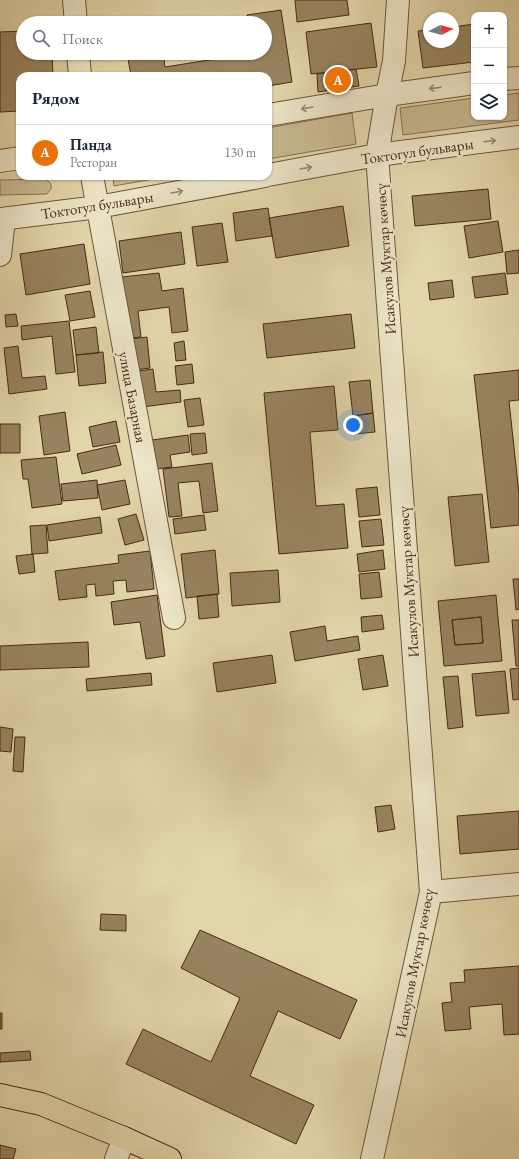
<!DOCTYPE html>
<html lang="ru">
<head>
<meta charset="utf-8">
<style>
	:root { --surface:#fff; --page:#f2f2f3; --text:#1f2937; --muted:#747a83; --line:#e0e1e3; --accent:#8f2418 }
	body { margin:0; font-family:"EB Garamond",serif; background:var(--page); color:var(--text) }
	.controls { position:absolute; right:12px; top:12px; display:grid; overflow:hidden; border-radius:8px; box-shadow:0 1px 3px #0004 }
	.controls button { width:36px; height:36px; display:grid; place-items:center; padding:0; border:0; border-bottom:1px solid var(--line); background:var(--surface); color:var(--text); font:20px sans-serif }
	.compass { position:absolute; left:423px; top:12px; width:36px; height:36px; border-radius:50%; background:var(--surface); box-shadow:0 1px 3px #0004; rotate:84deg }
	.you { position:absolute; left:353px; top:425px; width:14px; height:14px; margin:-10px; border:3px solid #fff; border-radius:50%; background:#1a73e8; box-shadow:0 0 0 6px #1a73e833 }
	.badge { display:grid; place-items:center; width:26px; height:26px; border-radius:50%; background:var(--accent); color:#fff; font-size:13px; font-weight:700 }
	.pin { position:absolute; translate:-50% -50%; border:2px solid #fff; box-shadow:0 1px 4px #0006 }
	.list { margin:0; padding:0; list-style:none }
	h2 { display:flex; justify-content:space-between; align-items:center; height:52px; margin:0; padding:0 16px; font-size:17px }
	h2 small { font-size:13px; font-weight:400; color:var(--muted) }
	.list li { display:grid; grid-template-columns:26px 1fr auto; gap:12px; align-items:center; box-sizing:border-box; height:56px; padding:0 16px; border-top:1px solid var(--line) }
	.list b { display:block; font-size:15px; white-space:nowrap }
	.list p { margin:0; font-size:13px; white-space:nowrap; color:var(--muted) }
	.list em { font-size:13px; font-style:normal; color:var(--muted) }
	.icon { flex:none; width:22px; height:22px; fill:none; stroke:currentColor; stroke-width:2; stroke-linecap:round; stroke-linejoin:round }
	.map { position:relative; flex:none; width:519px; height:1159px; overflow:hidden }
	.search { position:absolute; background:var(--surface); box-shadow:0 1px 3px #0004; left:16px; top:16px; width:256px; height:44px; display:flex; align-items:center; gap:10px; box-sizing:border-box; padding:0 14px; border-radius:22px; color:var(--muted); font-size:15px }
	.panel { position:absolute; background:var(--surface); box-shadow:0 1px 3px #0004; left:16px; top:72px; width:256px; height:108px; border-radius:12px }
	.map>svg:first-child { display:block }
	.green { fill:#c7b88f; stroke:#887150 }
	.building { fill:#988360; stroke:#492a10; fill-rule:evenodd }
	.lines { fill:none; stroke-linecap:round; stroke-linejoin:round }
	.minor-casing { stroke:#6f5536; stroke-width:24 }
	.major-casing { stroke:#492a10; stroke-width:24 }
	.minor { stroke:#ece4c7; stroke-width:22 }
	.major { stroke:#e1d5a9; stroke-width:22 }
	.oneway { stroke:#9a876c }
	.labels { text-anchor:middle; dominant-baseline:central; stroke-width:4; stroke-linejoin:round; paint-order:stroke }
	.street-label { font-size:15px; fill:#492a10; stroke:#ece4c7 }
</style>
</head>
<body>
<div class="map">
<svg width="519" height="1159" viewBox="0 0 519 1159">
	<rect width="100%" height="100%" fill="#e1d5a9"/>
	<filter id="stains"><feTurbulence type="fractalNoise" baseFrequency=".005" numOctaves="4"/><feColorMatrix values="0 0 0 0 .2 0 0 0 0 .09 0 0 0 0 .02 0 0 0 .5 -.17"/></filter>
	<radialGradient id="worn" r=".72"><stop offset=".6" stop-color="#630" stop-opacity="0"/><stop offset="1" stop-color="#630" stop-opacity=".3"/></radialGradient>
	<path class="green" d="M519 93V120L403 135 400 108 474 98V117H504V95Z
		M352 113 356 144 268 159V128Z
		M113 176H170L114 186Z
		M46 179 51 184V189L47 194 0 195V180Z"/>
	<path class="building" d="M295 0H347L349 15 297 22Z
		M281 10 292 82 268 86V76H131L127 53H163L165 67 253 53H265V23H249L247 15Z
		M107 21V23H95V22Z
		M371 23 377 67 311 74 306 32Z
		M474 24V62L423 68 418 31 429 30V42H453V27Z
		M23 31V53H52L53 76H20V111L0 112V32Z
		M356 69 359 86 318 92 317 74Z
		M488 189 491 219 415 226 412 196Z
		M343 206 349 246 276 258 269 218Z
		M268 208 272 236 236 241 233 213Z
		M498 221 503 252 469 258 464 226Z
		M222 223 228 262 197 266 192 227Z
		M181 232 185 264 123 273 119 241Z
		M84 244 90 284 26 295 20 254Z
		M519 250V273L507 274 505 252Z
		M159 273 162 291 183 288 188 331 172 333 169 307 138 311 141 337 129 338 122 277Z
		M505 273 508 294 475 298 472 277Z
		M452 280 454 297 430 300 428 283Z
		M90 291 95 317 70 321 65 295Z
		M16 314 18 326 6 327 5 315Z
		M351 314 355 348 267 358 263 324Z
		M69 321 75 372 56 374 52 336 22 340 21 326Z
		M96 327 99 353 76 355 73 330Z
		M147 337 150 368 135 370 131 339Z
		M184 341 186 360 176 361 174 343Z
		M18 346 22 378 45 376 47 389 9 394 4 348Z
		M103 352 106 383 79 386 76 355Z
		M192 364 194 383 177 385 175 366Z
		M153 369 156 392 180 390 181 402 142 407 138 371Z
		M519 370V400L509 401 519 494V525L491 528 474 375Z
		M370 380 373 413 353 416 349 382Z
		M334 386 338 430 310 432 316 506 344 504 348 548 279 554 264 393Z
		M200 398 204 425 188 427 184 400Z
		M65 412 70 451 44 455 39 416Z
		M373 413 375 432 355 434 353 416Z
		M116 421 120 442 93 447 89 427Z
		M0 424H20V453H0Z
		M205 433 207 453 192 455 190 434Z
		M188 435 190 452 170 455 172 467 156 469 152 440Z
		M116 445 121 465 82 474 77 454Z
		M56 457 62 504 32 508 28 479H23L21 460Z
		M212 463 218 511 203 513 199 481 178 483 182 516 169 517 163 469Z
		M97 480 98 498 63 501 61 484Z
		M125 480 130 504 102 510 97 485Z
		M377 487 380 515 359 517 356 489Z
		M482 494 489 562 455 566 448 497Z
		M136 514 144 540 125 545 118 519Z
		M204 515 206 530 175 534 173 519Z
		M100 517 102 533 49 541 47 525Z
		M381 519 384 545 362 547 359 521Z
		M46 525 48 553 32 554 30 526Z
		M215 550 219 594 186 598 181 554Z
		M383 550 385 569 359 572 357 554Z
		M150 551 154 589 127 592 126 580 113 581 114 594 96 596 95 584 86 585 87 597 59 600 55 571 119 563 118 555Z
		M33 554 35 572 19 574 16 556Z
		M278 570 280 602 232 606 230 573Z
		M379 572 382 597 361 599 359 574Z
		M513 579H519V609L516 610Z
		M217 594 219 617 199 619 197 596Z
		M157 595 165 656 146 659 140 622 114 625 111 602Z
		M496 595 502 661 444 666 438 601ZM481 617 483 643 455 645 452 620Z
		M382 615 384 629 362 632 361 617Z
		M481 617 483 643 455 645 452 620Z
		M512 620H519V666H516Z
		M325 626 327 641 358 636 360 650 295 661 290 632Z
		M88 642 89 667 0 670V646Z
		M272 655 276 683 217 692 213 663Z
		M383 655 388 686 363 690 358 659Z
		M519 668V699L513 700 510 669Z
		M505 671 509 713 476 716 472 674Z
		M151 673 152 685 87 691 86 679Z
		M458 676 463 727 448 729 443 677Z
		M0 727 13 729 11 752 0 751Z
		M15 737H25L23 772 13 771Z
		M391 805 395 829 378 832 375 807Z
		M519 811V849L460 854 457 816Z
		M101 914 126 915V931L100 930Z
		M200 930 357 1000 340 1039 278 1011 250 1076 314 1105 296 1144 126 1064 143 1029 211 1062 240 998 181 968Z
		M519 966V1034L504 1035 502 1004 469 1007 471 1029 445 1031 442 1003 452 1002 450 983 465 982 464 970Z
		M0 1013H2V1029H0Z
		M30 1051 31 1060 0 1062V1053Z
		M0 1145 16 1149 13 1159H0Z"/>
	<g class="lines">
		<defs>
			<path id="minor" d="M74 0 76 23
				M78 53 80 76
				M504 79 519 78
				M268 115 387 95 474 83
				M0 161 20 158
				M268 175 377 155 519 137
				M92 176 174 618
				M0 219 98 207 265 176
				M0 255 4 219
				M431 892 519 884
				M116 1159 124 1138
				M372 1159 431 892 377 155 387 95 394 61 398 0"/>
			<path id="major" d="M0 1095 41 1104 124 1138 170 1159"/>
		</defs>
		<use href="#minor" class="minor-casing"/>
		<use href="#major" class="major-casing"/>
		<use href="#minor" class="minor"/>
		<use href="#major" class="major"/>
	</g>
	<defs><path id="oneway-shaft" d="M-6 0H5M1.5-3L5.5 0L1.5 3" fill="none" stroke-width="1.6" stroke-linecap="round" stroke-linejoin="round"/></defs>
	<g class="oneway">
		<use href="#oneway-shaft" transform="translate(435 88) rotate(173)"/>
		<use href="#oneway-shaft" transform="translate(307 108) rotate(170)"/>
		<use href="#oneway-shaft" transform="translate(490 141) rotate(-7)"/>
		<use href="#oneway-shaft" transform="translate(306 168) rotate(-10)"/>
		<use href="#oneway-shaft" transform="translate(177 192) rotate(-10)"/>
	</g>
	<g class="labels">
		<g class="street-label">
			<text transform="translate(417 151) rotate(-8)">Токтогул бульвары</text>
			<text transform="translate(97 205) rotate(-9)">Токтогул бульвары</text>
			<text transform="translate(385 259) rotate(-94)">Исакулов Муктар көчөсү</text>
			<text transform="translate(133 397) rotate(79)">улица Базарная</text>
			<text transform="translate(408 582) rotate(-94)">Исакулов Муктар көчөсү</text>
			<text transform="translate(414 963) rotate(-79)">Исакулов Муктар көчөсү</text>
		</g>
	</g>
	<rect width="100%" height="100%" filter="url(#stains)"/>
	<rect width="100%" height="100%" fill="url(#worn)"/>
</svg>
<div class="controls">
<button>+</button>
<button>−</button>
<button><svg class="icon" aria-label="layers" viewBox="0 0 24 24"><path d="M12 4l9 5-9 5-9-5zM3 14l9 5 9-5"/></svg></button>
</div>
<svg class="compass" viewBox="-18 -18 36 36"><path d="M0-13l5 13h-10z" fill="#e53935"/><path d="M0 13l5-13h-10z" fill="#747a83"/></svg>
<div class="you"></div>
<div class="pin badge" style="left:338px;top:80px;background:#e8710a">A</div>
<div class="search"><svg class="icon" aria-label="search" viewBox="0 0 24 24"><circle cx="10" cy="10" r="6"/><path d="M15 15l6 6"/></svg>Поиск</div>
<section class="panel">
<h2>Рядом<small></small></h2>
<ul class="list">
<li><span class="badge" style="background:#e8710a">A</span><div><b>Панда</b><p>Ресторан</p></div><em>130 m</em></li>
</ul>
</section>
</div>
</body>
</html>
